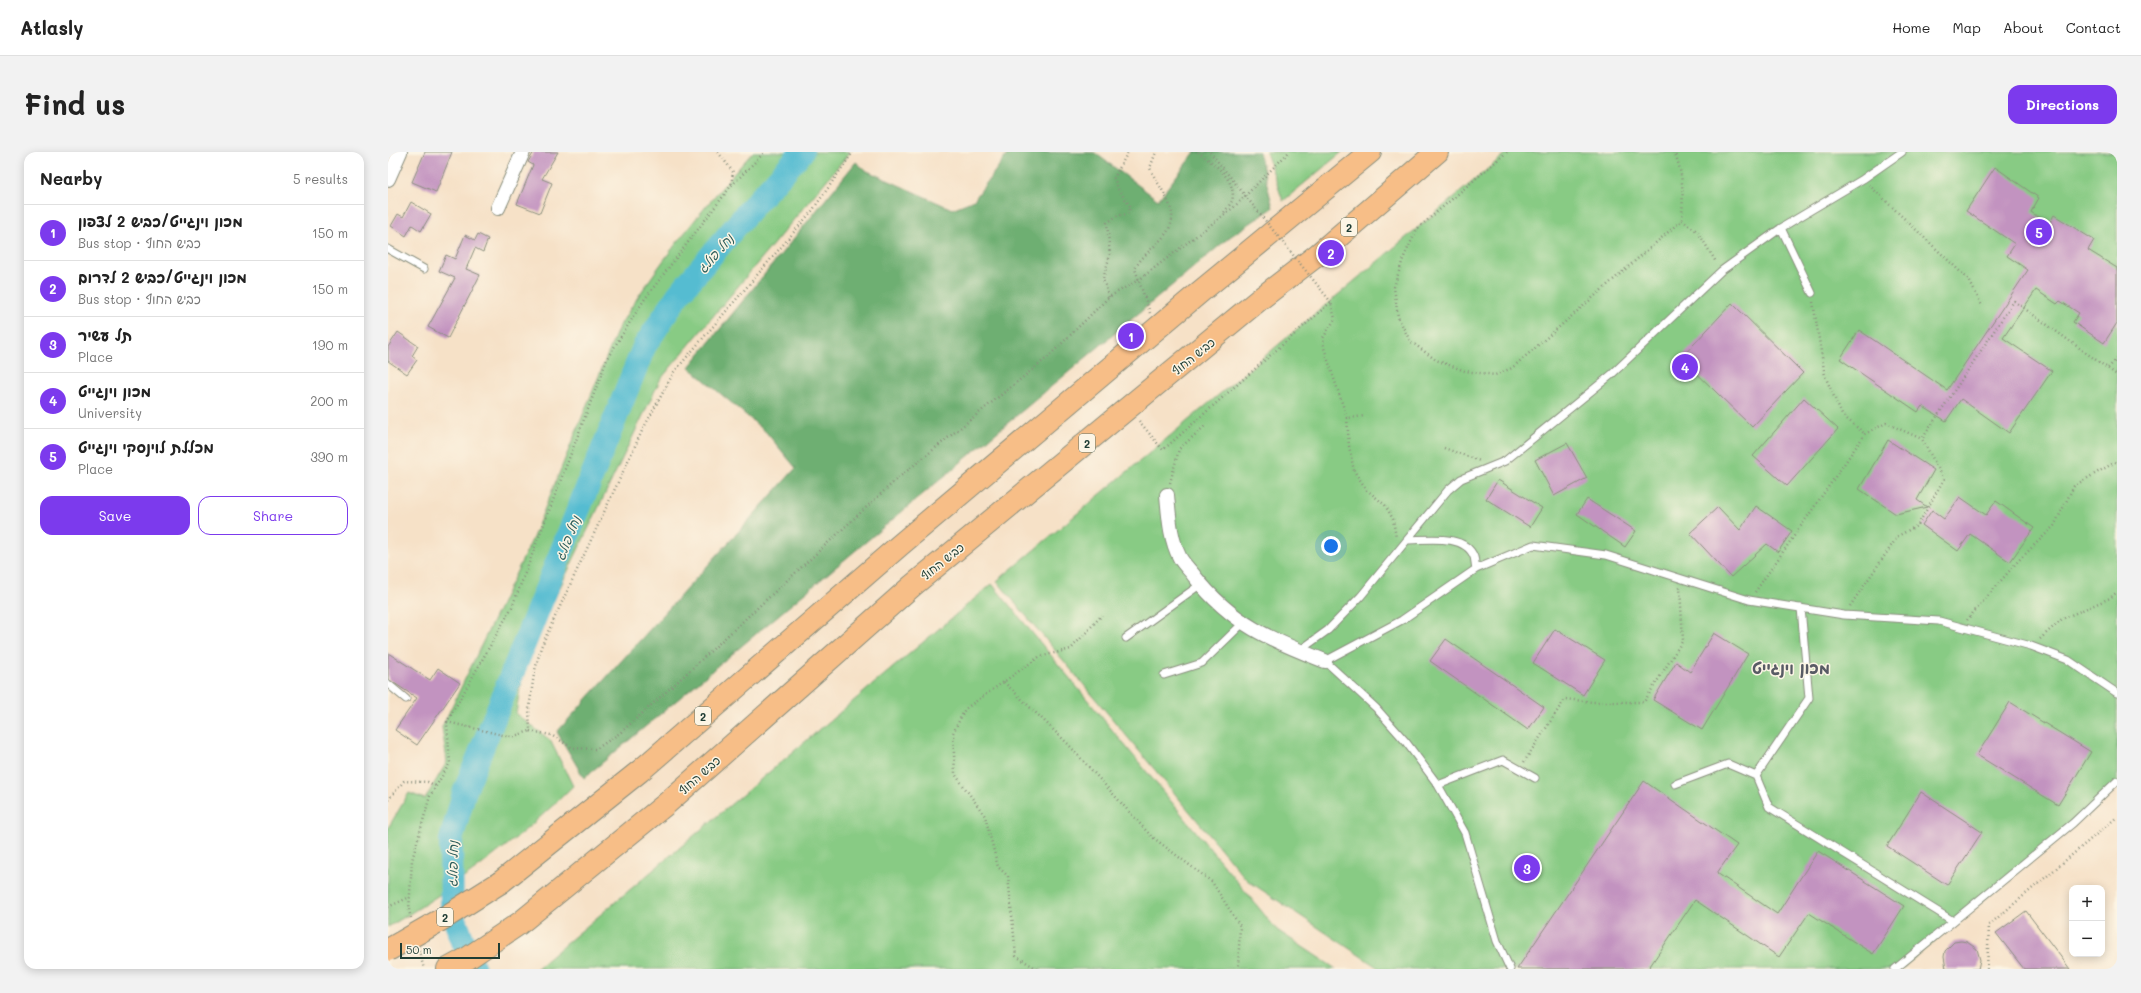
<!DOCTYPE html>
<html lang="en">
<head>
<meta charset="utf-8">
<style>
	:root { --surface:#fff; --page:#f2f2f2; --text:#222; --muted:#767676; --line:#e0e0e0; --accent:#7c3aed }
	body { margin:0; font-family:Mali,"Playpen Sans Hebrew",sans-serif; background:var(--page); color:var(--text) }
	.controls { position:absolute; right:12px; bottom:12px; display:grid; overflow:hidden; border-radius:8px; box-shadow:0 2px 10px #0003 }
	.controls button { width:36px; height:36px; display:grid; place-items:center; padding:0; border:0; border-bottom:1px solid var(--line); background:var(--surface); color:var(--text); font:20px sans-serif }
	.scale { position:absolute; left:12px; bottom:10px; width:100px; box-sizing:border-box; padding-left:4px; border:2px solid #1f3d34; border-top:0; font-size:11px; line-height:14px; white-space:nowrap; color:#1f3d34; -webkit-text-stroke:3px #fcf5e5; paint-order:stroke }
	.you { position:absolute; left:943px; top:394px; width:14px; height:14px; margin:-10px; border:3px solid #fff; border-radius:50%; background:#1a73e8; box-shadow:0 0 0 6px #1a73e833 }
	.badge { display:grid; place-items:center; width:26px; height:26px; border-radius:50%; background:var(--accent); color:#fff; font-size:13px; font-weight:700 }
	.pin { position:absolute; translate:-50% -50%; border:2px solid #fff; box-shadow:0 1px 4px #0006 }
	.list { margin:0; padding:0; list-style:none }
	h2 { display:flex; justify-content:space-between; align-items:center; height:52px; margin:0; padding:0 16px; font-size:17px }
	h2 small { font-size:13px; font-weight:400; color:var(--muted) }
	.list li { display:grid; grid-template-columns:26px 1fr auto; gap:12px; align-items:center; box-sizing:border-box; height:56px; padding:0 16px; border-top:1px solid var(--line) }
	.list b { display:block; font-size:15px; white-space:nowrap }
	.list p { margin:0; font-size:13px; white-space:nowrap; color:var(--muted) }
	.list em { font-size:13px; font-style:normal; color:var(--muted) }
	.actions { display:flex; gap:8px; padding:12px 16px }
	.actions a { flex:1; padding:9px 0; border:1px solid var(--accent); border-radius:12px; text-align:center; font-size:14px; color:var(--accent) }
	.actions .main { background:var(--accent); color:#fff }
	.map { position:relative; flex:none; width:1729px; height:817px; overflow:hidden; border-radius:12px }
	header { display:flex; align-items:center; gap:24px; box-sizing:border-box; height:56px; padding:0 20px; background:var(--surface); border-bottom:1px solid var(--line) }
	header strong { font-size:19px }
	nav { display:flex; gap:22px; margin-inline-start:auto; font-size:14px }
	.intro { display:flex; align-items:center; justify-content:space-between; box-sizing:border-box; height:96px; padding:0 24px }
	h1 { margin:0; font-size:28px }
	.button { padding:10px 18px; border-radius:12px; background:var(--accent); color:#fff; font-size:14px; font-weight:700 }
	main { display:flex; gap:24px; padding:0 24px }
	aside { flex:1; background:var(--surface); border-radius:12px; box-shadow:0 2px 10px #0003 }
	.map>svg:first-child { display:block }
	.green { fill:#88cb84; stroke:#54845c }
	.forest { fill:#6eaf72; stroke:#467653 }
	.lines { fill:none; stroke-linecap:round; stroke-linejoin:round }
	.river { stroke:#54bcd1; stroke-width:24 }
	.building { fill:#c293c0 }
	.service-casing { stroke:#8a8f7e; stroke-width:9 }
	.minor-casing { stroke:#8a8f7e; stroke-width:16 }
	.motorway-casing { stroke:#8a8f7e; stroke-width:24 }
	.path { stroke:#8a8f7e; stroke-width:2.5; stroke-dasharray:1 3; stroke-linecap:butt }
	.service { stroke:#fff; stroke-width:7 }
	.minor { stroke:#fff; stroke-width:14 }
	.motorway { stroke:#f7be87; stroke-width:22 }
	.motorway-bridge-casing { stroke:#8a8f7e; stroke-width:24; stroke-linecap:butt }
	.path-bridge { stroke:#8a8f7e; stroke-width:2.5; stroke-dasharray:1 3; stroke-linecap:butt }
	.motorway-bridge { stroke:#f7be87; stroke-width:22 }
	.labels { text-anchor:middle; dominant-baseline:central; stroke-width:3; stroke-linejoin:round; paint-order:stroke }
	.shield { fill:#fcf5e5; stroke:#617469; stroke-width:1 }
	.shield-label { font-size:11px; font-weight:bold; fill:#1f3d34 }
	.street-label { font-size:12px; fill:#1f3d34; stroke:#fcf5e5 }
	.water-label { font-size:13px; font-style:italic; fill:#2c5d5b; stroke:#fcf5e5 }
	.district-label { font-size:16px; font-weight:bold; fill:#585b65; stroke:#fcf5e5 }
</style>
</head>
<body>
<header>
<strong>Atlasly</strong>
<nav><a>Home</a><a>Map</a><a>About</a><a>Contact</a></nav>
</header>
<div class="intro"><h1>Find us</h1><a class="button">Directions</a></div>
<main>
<aside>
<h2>Nearby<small>5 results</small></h2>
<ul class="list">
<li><span class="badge">1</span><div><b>מכון וינגייט/כביש 2 לצפון</b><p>Bus stop · כביש החוף</p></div><em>150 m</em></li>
<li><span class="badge">2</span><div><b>מכון וינגייט/כביש 2 לדרום</b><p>Bus stop · כביש החוף</p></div><em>150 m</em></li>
<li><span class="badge">3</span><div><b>תל עשיר</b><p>Place</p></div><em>190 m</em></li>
<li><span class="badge">4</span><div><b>מכון וינגייט</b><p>University</p></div><em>200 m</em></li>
<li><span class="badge">5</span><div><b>מכללת לוינסקי וינגייט</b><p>Place</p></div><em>390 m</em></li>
</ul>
<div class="actions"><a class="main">Save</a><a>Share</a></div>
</aside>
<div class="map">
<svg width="1729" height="817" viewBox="0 0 1729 817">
	<rect width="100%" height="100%" fill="#fcf5e5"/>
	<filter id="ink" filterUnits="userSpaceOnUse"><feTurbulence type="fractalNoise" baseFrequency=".025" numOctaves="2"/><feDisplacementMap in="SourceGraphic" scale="8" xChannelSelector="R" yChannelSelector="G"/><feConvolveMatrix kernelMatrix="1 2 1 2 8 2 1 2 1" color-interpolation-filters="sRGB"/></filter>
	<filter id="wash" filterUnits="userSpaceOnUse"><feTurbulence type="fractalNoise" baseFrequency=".012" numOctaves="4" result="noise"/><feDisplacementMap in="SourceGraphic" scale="16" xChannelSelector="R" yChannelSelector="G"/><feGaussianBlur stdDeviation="0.9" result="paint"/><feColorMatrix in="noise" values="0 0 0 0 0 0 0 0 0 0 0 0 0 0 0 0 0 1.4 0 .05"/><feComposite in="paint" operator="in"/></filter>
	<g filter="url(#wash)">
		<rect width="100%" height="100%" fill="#f6e1c7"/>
		<path class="green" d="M365 0H462L272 228 136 510 128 562 162 588 185 634C130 689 66 736 0 775V676L21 641 37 647 59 610 54 575 144 388 230 177C267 114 316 55 365 0Z
			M878 0H954L895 49Z
			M1120 0H1729V633L1513 817H992L859 728 609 429Z
			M604 432 889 778 948 817H148Z"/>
		<path class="forest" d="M621 0 707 1 770 48 807 0H871L885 56 843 84 196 626 169 580 408 316 378 280 301 215 468 10 477 18 564 57 586 48Z"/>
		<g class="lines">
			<path class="river" d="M86 817 64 761 63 688 76 641 256 195 290 143 364 55 414 0"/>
		</g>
		<g id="blocks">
			<path class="building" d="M37 0H64L48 40 24 30Z
				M146 0H170L154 27 164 31 152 61 129 52 145 13 140 10Z
				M1607 15 1651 46 1643 60 1661 72 1666 63 1706 88 1700 98 1729 116V171L1716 191 1685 170 1691 161 1672 149 1669 152 1648 138 1615 186 1664 219 1621 281 1573 247 1558 269 1534 254 1530 260 1452 207 1471 178 1559 238 1640 118 1619 104 1627 92 1578 59Z
				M23 50 43 62 33 79 24 73 18 84 3 74 10 62 15 65Z
				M90 82 100 87 95 100 87 96 78 117 92 123 60 186 40 175 67 126 51 119 58 103 67 107 77 83 87 88Z
				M1344 151 1415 221 1364 275 1293 206Z
				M10 180 30 194 24 204 29 208 19 222 0 209V195Z
				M1416 246 1450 277 1399 334 1365 304Z
				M1500 288 1546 318 1529 348 1539 355 1508 362 1471 337Z
				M1179 291 1199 326 1166 344 1147 308Z
				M1110 328 1154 356 1142 375 1098 347Z
				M1572 345 1598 363 1608 349 1646 376 1622 410 1582 382 1570 399 1534 373 1544 358 1556 367Z
				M1199 347 1248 379 1237 395 1189 362Z
				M1368 354 1404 379 1390 400 1379 392 1343 425 1302 381 1330 355 1352 378Z
				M1167 477 1217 508 1195 543 1145 511Z
				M1326 481 1360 502 1314 578 1265 548 1288 510 1302 520Z
				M1058 487 1156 555 1140 578 1042 509Z
				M0 501 42 528 50 516 72 531 29 593 7 578 29 546 0 527Z
				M1622 550 1703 600 1670 653 1589 603Z
				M1256 629 1349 693 1329 721 1389 762 1430 699 1516 754 1485 802 1421 761 1391 805 1307 748 1260 817H1129Z
				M1533 640 1594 680 1559 733 1499 694Z
				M1638 759 1682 817H1636L1608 781Z
				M1573 789 1579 790 1589 797 1592 808 1590 817H1558L1556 805 1557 799 1566 790Z"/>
		</g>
	</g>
	<g filter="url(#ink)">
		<use href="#blocks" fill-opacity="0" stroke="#8a8f7e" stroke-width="1"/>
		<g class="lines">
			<defs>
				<path id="service" d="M1393 76 1424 141
					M0 97 36 117
					M1019 388C1038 388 1077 381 1086 405 1087 408 1087 413 1088 417
					M1413 456 1421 546 1368 624 1381 655 1565 769
					M738 486 813 432
					M911 499 940 478 973 444 1060 338 1073 327 1117 309 1223 223 1333 119 1393 76 1475 27 1514 0
					M776 523 814 511 855 471
					M0 532 18 547
					M1287 632 1340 612 1368 624
					M1050 633 1115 608 1147 626
					M1122 817 1109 789 1077 681 1050 633 1018 590 988 556 937 509 1014 468 1088 417 1145 393 1218 403 1361 448 1456 463 1551 469 1643 494 1680 508 1729 541
					M1507 817 1685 671 1729 629"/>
				<path id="minor" d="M0 27 12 0
					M110 56 135 0
					M779 343C781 364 782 387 792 406 796 413 803 419 807 425 844 472 883 488 937 509"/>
				<path id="motorway" d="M113 730 252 619 512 393 812 140 982 0
					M60 817 80 806 132 771 278 652 524 434 872 147 928 104 1049 0"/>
			</defs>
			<use href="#service" class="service-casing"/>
			<use href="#minor" class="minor-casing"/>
			<use href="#motorway" class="motorway-casing"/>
			<path class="path" d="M330 0 345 20 343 34
				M810 0C824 10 850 28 844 49 842 53 837 59 835 62
				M1119 0 1029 77 1015 107 1006 135 1010 165 1022 189 1048 208 1077 219 1107 223 1124 216 1294 68C1295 45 1296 21 1286 0
				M1481 33 1581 128 1594 154
				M1294 68 1310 80 1328 110
				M721 145 715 127 722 103 719 71 730 63H736L741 61 742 54 730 37 726 26 740 0
				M1425 150 1437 224 1454 263 1477 282
				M762 161 747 117C757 95 793 83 782 54 777 40 768 30 762 16L768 0
				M1720 216 1729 207
				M959 266 961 294 966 319 979 338 997 353 1005 367 1008 386
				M751 269 775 298 943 150 947 167 935 186 936 196 959 266 977 264
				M1056 296 1092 309
				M782 331 791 297 818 273
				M1367 440 1477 282 1498 271 1534 287
				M1462 454 1510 384 1530 373 1556 327 1534 287 1626 149 1729 223
				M1579 468 1630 409 1666 374 1686 334 1729 309
				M1652 487 1674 467 1722 446 1729 440
				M616 530 680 592 763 684 824 730 852 774 850 817
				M59 570 123 585 142 579 141 557 146 522 153 495 254 279 286 220 424 59 465 0
				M142 579 163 583 185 596 208 597 232 581 287 532 509 327 660 205 721 145 752 127 846 55 901 0
				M1136 610 1177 547 1205 550H1256L1295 488 1292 435
				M0 648 16 629 40 630 48 634
				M0 755 22 745
				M23 766 21 759 24 708 42 644 62 611 59 570 124 455 220 205 256 148 343 34 377 0
				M31 798 36 817
				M649 817 628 804 620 724 610 715 597 664 567 622 565 581 577 557 651 505 683 497 714 463
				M1599 817 1601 773 1729 665"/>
			<use href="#service" class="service"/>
			<use href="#minor" class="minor"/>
			<use href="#motorway" class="motorway"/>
			<defs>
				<path id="motorway-bridge" d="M0 798 56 766 113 730"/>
			</defs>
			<use href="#motorway-bridge" class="motorway-bridge-casing"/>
			<path class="path-bridge" d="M822 0 943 150"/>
			<use href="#motorway-bridge" class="motorway-bridge"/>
		</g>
	</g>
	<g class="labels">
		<g class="shield">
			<rect x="953" y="66" width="16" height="18" rx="3"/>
			<rect x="691" y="282" width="16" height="18" rx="3"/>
			<rect x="307" y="555" width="16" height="18" rx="3"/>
			<rect x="49" y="756" width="16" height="18" rx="3"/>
		</g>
		<g class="shield-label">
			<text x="961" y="75">2</text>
			<text x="699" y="291">2</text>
			<text x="315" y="564">2</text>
			<text x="57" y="765">2</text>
		</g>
		<g class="street-label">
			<text transform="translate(805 204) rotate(-39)">כביש החוף</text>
			<text transform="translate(554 409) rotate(-39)">כביש החוף</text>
			<text transform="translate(311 623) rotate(-42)">כביש החוף</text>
		</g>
		<g class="water-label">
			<text transform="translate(327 101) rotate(-49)">נחל פולג</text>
			<text transform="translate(179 386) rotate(-68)">נחל פולג</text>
			<text transform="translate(64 712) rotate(-89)">נחל פולג</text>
		</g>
		<g class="district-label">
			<text x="1403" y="515">מכון וינגייט</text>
		</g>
	</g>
</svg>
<div class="controls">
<button>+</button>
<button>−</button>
</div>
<div class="scale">50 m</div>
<div class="you"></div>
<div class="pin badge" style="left:743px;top:184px">1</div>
<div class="pin badge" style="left:943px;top:101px">2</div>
<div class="pin badge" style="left:1139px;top:716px">3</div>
<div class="pin badge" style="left:1297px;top:215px">4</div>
<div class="pin badge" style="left:1651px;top:80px">5</div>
</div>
</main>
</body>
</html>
